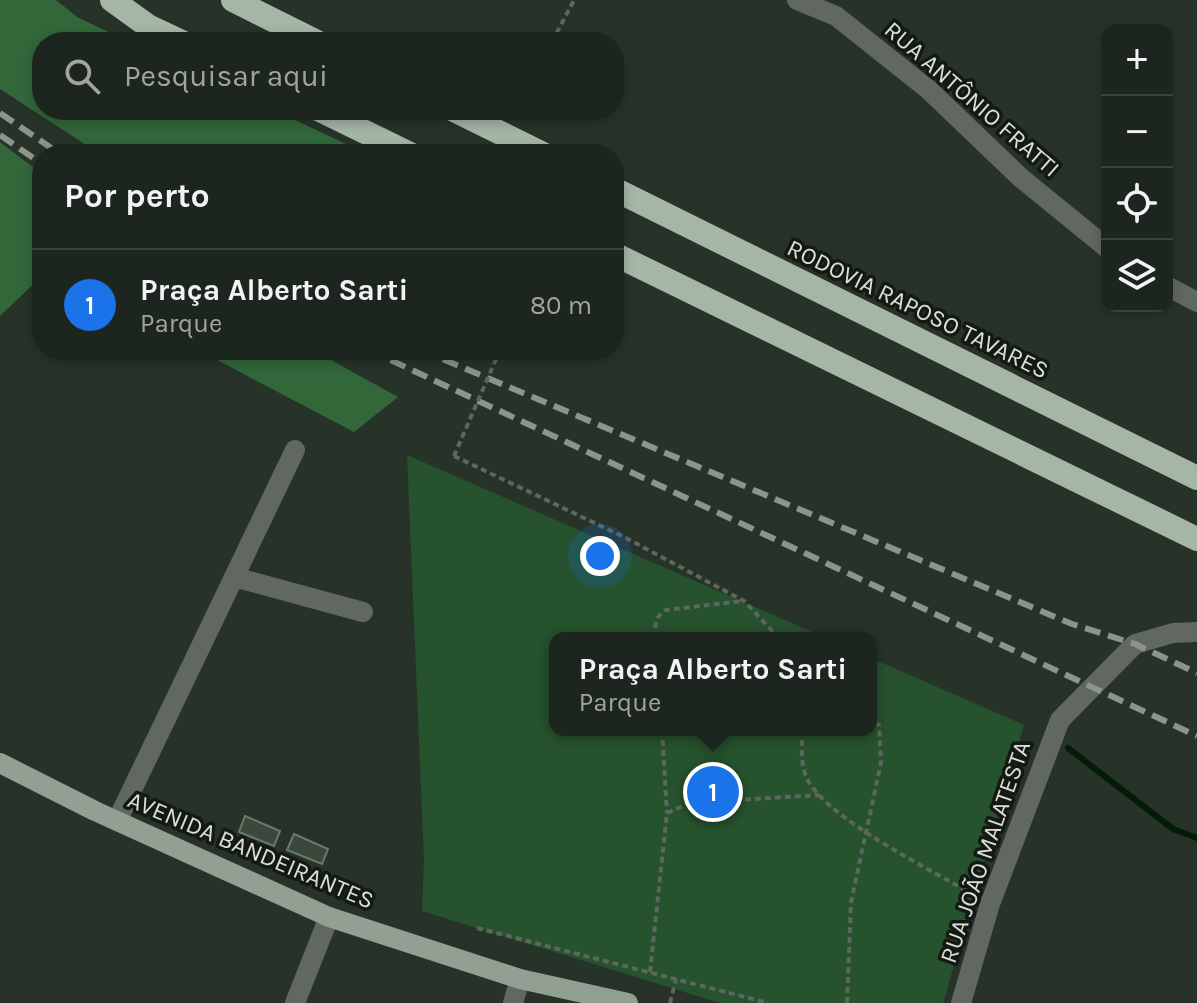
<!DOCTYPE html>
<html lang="pt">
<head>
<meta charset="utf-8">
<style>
	:root { --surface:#1d261e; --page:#252e27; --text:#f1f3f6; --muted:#a0a5a4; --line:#3b433c; --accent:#1a73e8 }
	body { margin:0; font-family:Karla,sans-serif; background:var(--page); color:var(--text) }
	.controls { position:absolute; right:24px; top:24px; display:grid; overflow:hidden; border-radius:16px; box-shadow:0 4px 12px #0003 }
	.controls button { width:72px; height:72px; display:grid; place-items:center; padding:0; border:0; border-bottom:2px solid var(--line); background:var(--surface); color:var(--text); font:40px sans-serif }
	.you { position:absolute; left:600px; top:556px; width:28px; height:28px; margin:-20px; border:6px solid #fff; border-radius:50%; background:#1a73e8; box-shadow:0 0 0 12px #1a73e833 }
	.badge { display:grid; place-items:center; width:52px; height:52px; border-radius:50%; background:var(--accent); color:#fff; font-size:26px; font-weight:700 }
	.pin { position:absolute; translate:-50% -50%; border:4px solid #fff; box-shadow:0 2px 8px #0006 }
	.popup { position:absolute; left:549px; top:632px; width:328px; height:104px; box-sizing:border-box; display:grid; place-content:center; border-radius:16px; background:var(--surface); filter:drop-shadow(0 2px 6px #0005); font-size:26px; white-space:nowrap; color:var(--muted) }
	.popup b { font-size:30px; color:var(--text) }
	.popup::after { content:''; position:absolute; left:50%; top:100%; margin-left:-16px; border:16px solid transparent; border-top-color:var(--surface) }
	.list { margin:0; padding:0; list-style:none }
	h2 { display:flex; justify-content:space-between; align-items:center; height:104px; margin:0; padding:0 32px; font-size:34px }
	h2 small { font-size:26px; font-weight:400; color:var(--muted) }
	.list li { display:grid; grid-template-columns:52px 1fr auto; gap:24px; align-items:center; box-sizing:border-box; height:112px; padding:0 32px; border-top:2px solid var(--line) }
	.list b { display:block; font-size:30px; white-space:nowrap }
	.list p { margin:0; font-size:26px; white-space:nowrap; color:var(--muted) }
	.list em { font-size:26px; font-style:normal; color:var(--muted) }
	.icon { flex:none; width:44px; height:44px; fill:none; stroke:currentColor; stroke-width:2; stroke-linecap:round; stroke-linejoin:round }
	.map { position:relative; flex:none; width:1197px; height:1003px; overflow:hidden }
	.search { position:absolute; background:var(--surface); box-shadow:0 4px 12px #0003; left:32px; top:32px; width:592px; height:88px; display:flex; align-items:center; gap:20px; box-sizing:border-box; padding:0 28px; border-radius:32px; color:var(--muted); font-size:30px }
	.panel { position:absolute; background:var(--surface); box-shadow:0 4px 12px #0003; left:32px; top:144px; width:592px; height:216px; border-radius:32px }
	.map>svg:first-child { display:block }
	.green { fill:#26522d }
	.forest { fill:#32673a }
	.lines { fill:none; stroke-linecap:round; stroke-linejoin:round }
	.stream { stroke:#021c06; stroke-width:6 }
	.building { fill:#3b493d; stroke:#6c7a6d; stroke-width:2 }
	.path { stroke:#5c675d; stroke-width:4; stroke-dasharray:6 4; stroke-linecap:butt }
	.minor { stroke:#616862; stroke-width:20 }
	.major { stroke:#929f93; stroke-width:20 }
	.highway { stroke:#a5b5a6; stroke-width:24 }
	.rail { stroke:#8b958c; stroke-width:6; stroke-dasharray:16 8; stroke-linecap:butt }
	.path-bridge { stroke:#5c675d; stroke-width:4; stroke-dasharray:6 4; stroke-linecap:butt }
	.labels { text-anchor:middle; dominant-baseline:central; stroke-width:7; stroke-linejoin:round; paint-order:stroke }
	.street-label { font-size:24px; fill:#d8e0d8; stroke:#141914 }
</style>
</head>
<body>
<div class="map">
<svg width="1197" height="1003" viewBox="0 0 1197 1003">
	<rect width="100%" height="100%" fill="#273328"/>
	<path class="green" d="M407 455 826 638H555V730H871V658L1024 725 943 1003H720L422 911 424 860Z"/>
	<path class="forest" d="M0 0H56L77 17 130 42H42V110H274L367 154H100L0 89Z
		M0 142 42 174V276L0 316Z
		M198 350H313L398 397 354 432Z"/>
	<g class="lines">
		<path class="stream" d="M1068 748 1173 829 1197 838"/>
	</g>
	<path class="building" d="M245 816 280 831 274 846 239 832Z
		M294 834 328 849 322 864 287 850Z"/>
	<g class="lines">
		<path class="path" d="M552 42 574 0
			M564 147 578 154
			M454 456 624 537 744 601 779 638
			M656 638C655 625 654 617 666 610L742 601
			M662 730 667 813
			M803 730C801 747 800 769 810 784 836 823 931 870 974 895
			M477 928 768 1003
			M650 972 667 813 690 803 819 795
			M670 1003 676 979
			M847 1003 851 902 881 763 879 725 871 720"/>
		<path class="minor" d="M797 0 836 16 929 90 1021 178 1107 248
			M1167 286 1197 302
			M234 577 363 612
			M117 821 295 450
			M295 1003 329 917
			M513 1003 520 979
			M961 1003 990 904 1060 720 1135 644 1173 633 1197 632"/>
		<path class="major" d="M0 763 95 811 329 917 520 979 628 1003"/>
		<path class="highway" d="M112 0 148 26 182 42
			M233 0 317 42
			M320 110 410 154
			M454 110 543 154
			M614 189 1197 478
			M614 254 1197 539"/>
		<path class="rail" d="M0 113 60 154
			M0 135 42 164
			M369 350 1197 736
			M421 350 1072 624 1135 644 1197 673"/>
		<path class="path-bridge" d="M454 456 500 350"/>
	</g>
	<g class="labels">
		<g class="street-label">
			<text transform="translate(972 99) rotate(41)">RUA ANTÔNIO FRATTI</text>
			<text transform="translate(918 309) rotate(26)">RODOVIA RAPOSO TAVARES</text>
			<text transform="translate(251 850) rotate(23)">AVENIDA BANDEIRANTES</text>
			<text transform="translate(985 852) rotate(-71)">RUA JOÃO MALATESTA</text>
		</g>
	</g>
</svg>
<div class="controls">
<button>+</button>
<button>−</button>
<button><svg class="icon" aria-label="locate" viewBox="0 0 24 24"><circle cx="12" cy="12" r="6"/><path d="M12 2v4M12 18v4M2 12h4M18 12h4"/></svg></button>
<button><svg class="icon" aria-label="layers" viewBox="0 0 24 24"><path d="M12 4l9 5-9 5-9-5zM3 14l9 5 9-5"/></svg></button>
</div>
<div class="you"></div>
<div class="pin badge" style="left:713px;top:792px">1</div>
<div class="popup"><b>Praça Alberto Sarti</b>Parque</div>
<div class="search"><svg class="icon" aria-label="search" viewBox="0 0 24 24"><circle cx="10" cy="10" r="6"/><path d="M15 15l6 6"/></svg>Pesquisar aqui</div>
<section class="panel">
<h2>Por perto<small></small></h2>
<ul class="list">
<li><span class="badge">1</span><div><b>Praça Alberto Sarti</b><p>Parque</p></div><em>80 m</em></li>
</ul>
</section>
</div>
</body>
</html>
